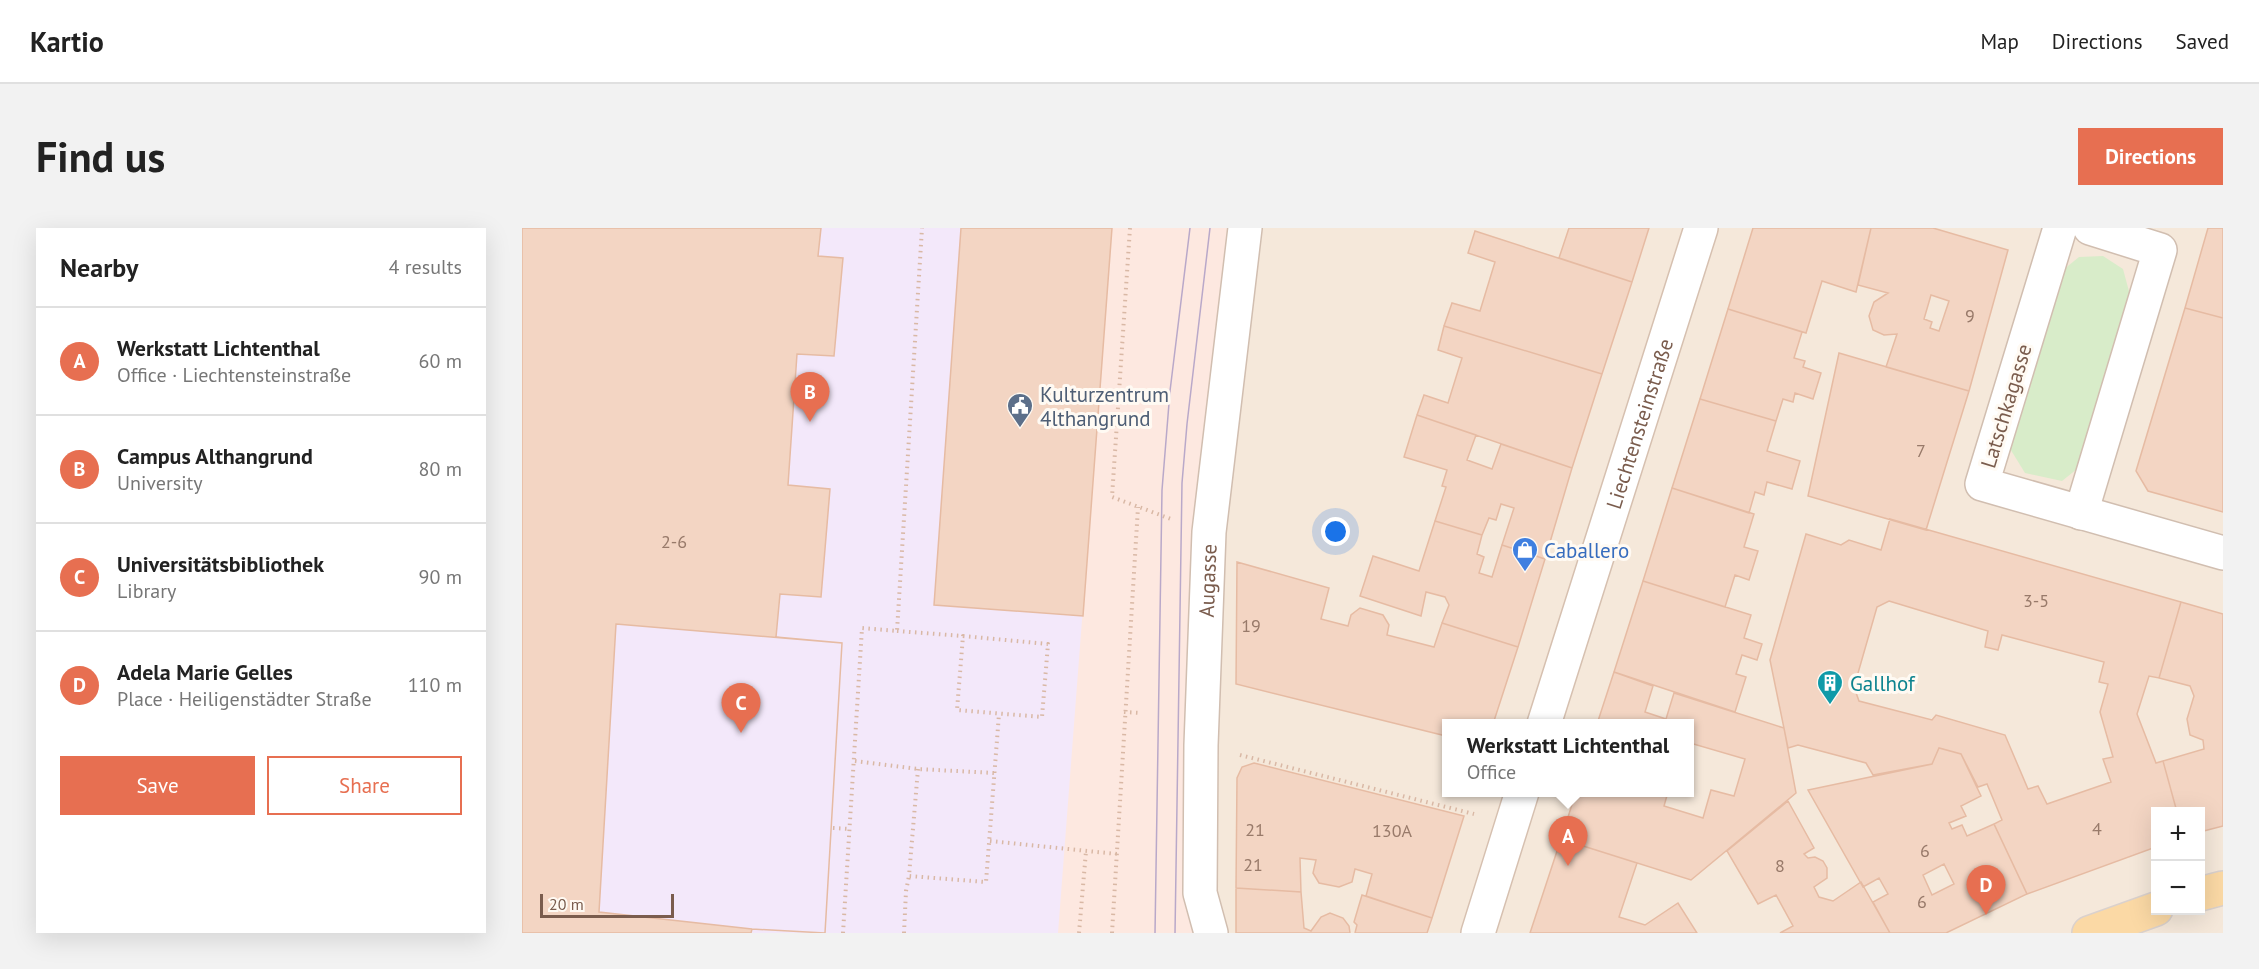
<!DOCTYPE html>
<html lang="en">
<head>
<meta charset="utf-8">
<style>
	:root { --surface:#fff; --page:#f2f2f2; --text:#222; --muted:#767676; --line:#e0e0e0; --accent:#e76f51 }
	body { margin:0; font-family:"PT Sans",sans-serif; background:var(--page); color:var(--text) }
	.controls { position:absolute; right:18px; bottom:18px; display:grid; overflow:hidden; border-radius:0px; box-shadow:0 6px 24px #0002 }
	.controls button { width:54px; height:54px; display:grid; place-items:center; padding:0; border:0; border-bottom:2px solid var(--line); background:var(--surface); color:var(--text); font:30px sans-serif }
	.scale { position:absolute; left:18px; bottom:15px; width:134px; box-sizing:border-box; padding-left:6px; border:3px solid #7a5c4d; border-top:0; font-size:16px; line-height:21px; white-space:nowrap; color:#7a5c4d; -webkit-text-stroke:4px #fffaf3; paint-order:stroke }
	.you { position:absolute; left:814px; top:304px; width:21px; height:21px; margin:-15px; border:4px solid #fff; border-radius:50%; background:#1a73e8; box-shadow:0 0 0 9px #1a73e833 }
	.badge { display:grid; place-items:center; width:39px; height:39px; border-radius:50%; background:var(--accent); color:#fff; font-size:20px; font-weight:700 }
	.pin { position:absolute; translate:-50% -50px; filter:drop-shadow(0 2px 3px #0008) }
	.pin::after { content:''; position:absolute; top:32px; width:21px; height:18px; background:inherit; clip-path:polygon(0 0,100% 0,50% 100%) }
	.popup { position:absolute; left:920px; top:491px; width:252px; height:78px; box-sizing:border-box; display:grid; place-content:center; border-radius:0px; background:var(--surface); filter:drop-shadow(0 2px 4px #0005); font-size:20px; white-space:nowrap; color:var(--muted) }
	.popup b { font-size:22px; color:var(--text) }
	.popup::after { content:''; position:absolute; left:50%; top:100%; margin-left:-12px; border:12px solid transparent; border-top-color:var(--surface) }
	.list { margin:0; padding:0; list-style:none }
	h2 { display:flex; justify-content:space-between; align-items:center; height:78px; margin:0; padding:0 24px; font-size:26px }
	h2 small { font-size:20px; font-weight:400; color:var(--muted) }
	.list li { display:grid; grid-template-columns:39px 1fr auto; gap:18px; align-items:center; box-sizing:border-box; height:108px; padding:0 24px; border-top:2px solid var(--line) }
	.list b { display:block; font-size:22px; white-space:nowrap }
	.list p { margin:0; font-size:20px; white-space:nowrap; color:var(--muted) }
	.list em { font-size:20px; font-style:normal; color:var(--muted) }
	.actions { display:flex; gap:12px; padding:18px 24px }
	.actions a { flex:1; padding:14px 0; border:2px solid var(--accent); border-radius:0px; text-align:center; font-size:21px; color:var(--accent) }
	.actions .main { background:var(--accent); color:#fff }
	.map { position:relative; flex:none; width:1701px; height:705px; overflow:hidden; border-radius:0px }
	header { display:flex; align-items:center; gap:36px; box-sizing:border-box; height:84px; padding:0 30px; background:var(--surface); border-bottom:2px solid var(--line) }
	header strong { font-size:28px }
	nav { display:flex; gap:33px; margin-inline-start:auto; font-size:21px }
	.intro { display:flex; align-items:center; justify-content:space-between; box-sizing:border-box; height:144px; padding:0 36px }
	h1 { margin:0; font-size:42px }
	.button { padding:15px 27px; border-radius:0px; background:var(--accent); color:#fff; font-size:21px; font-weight:700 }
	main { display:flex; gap:36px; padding:0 36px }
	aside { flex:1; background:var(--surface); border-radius:0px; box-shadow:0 6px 24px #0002 }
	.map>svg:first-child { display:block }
	.residential { fill:#f5e8da; fill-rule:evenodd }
	.commercial { fill:#fde8e0 }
	.education { fill:#f3e8fa }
	.green { fill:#d8ecc9 }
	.building { fill:#f3d5c3; stroke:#e6bba3; stroke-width:1.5; fill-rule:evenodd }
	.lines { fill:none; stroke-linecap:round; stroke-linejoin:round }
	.street-casing { stroke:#d1beb0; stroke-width:36 }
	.secondary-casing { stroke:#d6c0b0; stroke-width:36 }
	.primary-casing { stroke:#dad1cd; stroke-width:36 }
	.path { stroke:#d9b8a5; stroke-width:4; stroke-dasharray:1.5 4.5; stroke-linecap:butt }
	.street { stroke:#fff; stroke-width:33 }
	.secondary { stroke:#fff; stroke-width:33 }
	.primary { stroke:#fbd9a5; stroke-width:33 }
	.tram { stroke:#b9a8c9; stroke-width:1.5 }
	.labels { text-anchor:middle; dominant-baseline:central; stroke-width:6; stroke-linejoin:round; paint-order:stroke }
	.number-label { font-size:18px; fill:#987a6a }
	.service-label { font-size:21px; fill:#4e5e75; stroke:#fffaf3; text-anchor:start }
	.street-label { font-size:21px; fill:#7a5c4d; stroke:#fffaf3 }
	.shop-label { font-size:21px; fill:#366cbe; stroke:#fffaf3; text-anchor:start }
	.culture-label { font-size:21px; fill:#0d838f; stroke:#fffaf3; text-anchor:start }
</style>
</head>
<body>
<header>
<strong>Kartio</strong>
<nav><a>Map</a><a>Directions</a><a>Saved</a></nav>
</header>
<div class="intro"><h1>Find us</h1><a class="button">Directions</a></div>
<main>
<aside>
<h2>Nearby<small>4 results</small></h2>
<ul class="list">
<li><span class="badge">A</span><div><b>Werkstatt Lichtenthal</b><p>Office · Liechtensteinstraße</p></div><em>60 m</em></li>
<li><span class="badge">B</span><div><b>Campus Althangrund</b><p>University</p></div><em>80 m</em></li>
<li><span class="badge">C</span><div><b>Universitätsbibliothek</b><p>Library</p></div><em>90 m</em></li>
<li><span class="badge">D</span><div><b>Adela Marie Gelles</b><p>Place · Heiligenstädter Straße</p></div><em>110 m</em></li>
</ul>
<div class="actions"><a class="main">Save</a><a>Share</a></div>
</aside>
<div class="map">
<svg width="1701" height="705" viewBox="0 0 1701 705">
	<rect width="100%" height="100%" fill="#fdf6ec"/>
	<path class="residential" d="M705 0H1701V705H672L670 311ZM924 496H1168V564H924ZM1634 584H1678V682H1634Z"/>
	<path class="commercial" d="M0 0H705L670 311 672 705H0Z"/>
	<path class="education" d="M0 0H590L536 705H0Z"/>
	<path class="green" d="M1581 28 1601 41 1608 67 1560 237 1540 253 1503 245 1487 219 1541 42 1557 29Z"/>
	<path class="building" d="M0 0H299L296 28 321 30 312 128 275 126 266 257 308 261 299 369 258 366 254 409 320 415 303 705 230 701 229 705H0Z
		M439 0H590L561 388 412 377Z
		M1047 0H1127L1110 54 1037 30Z
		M1231 0H1349L1334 64 1300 53 1284 105 1206 81Z
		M1349 0H1411L1486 22 1447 163 1364 139 1375 106 1362 107 1351 102 1347 88 1352 74 1366 65 1336 57ZM1409 67 1427 73 1417 103 1408 100 1410 94 1402 91Z
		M1686 0H1701V90L1663 80Z
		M953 3 1110 54 1080 146 922 98 930 75 958 83 973 34 946 25Z
		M1663 80 1701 90V284L1626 263 1614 243Z
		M1206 81 1280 104 1272 130 1283 133 1281 139 1299 145 1291 171 1273 165 1271 174 1261 171 1254 193 1178 171Z
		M922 98 1080 146 1050 240 895 187 902 167 926 175 940 130 916 122Z
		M1317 125 1447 163 1404 302 1286 268Z
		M1178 171 1254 193 1245 223 1278 233 1270 261 1245 254 1242 267 1233 264 1227 285 1150 260Z
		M895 187 954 207 945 232 970 241 979 216 1050 240 1023 331 980 317 992 280 979 276 974 292 967 290 960 307 913 293 924 259 920 258 925 242 882 229Z
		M1150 260 1232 286 1222 319 1236 323 1227 352 1213 347 1203 379 1121 353Z
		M1368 291 1659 374 1637 450 1627 448 1615 486 1634 535 1641 533 1655 584H1634V619L1505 666 1472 596 1480 592 1465 556 1456 559 1439 526 1417 520 1410 536 1351 547 1344 535 1276 517 1266 520 1248 432 1284 306 1319 317 1327 312 1359 322ZM1367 373 1466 403 1463 419 1476 422 1480 407 1582 434 1577 454 1586 456 1578 484 1591 529 1581 531 1589 554 1525 576 1516 558 1506 561 1483 507 1414 487 1410 492 1337 473 1332 459 1355 379Z
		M913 293 960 307 955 326 962 329 957 345 970 349 980 317 1023 331 996 419 920 395 927 377 923 369 904 364 899 388 838 368 851 328 897 343Z
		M715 334 807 360 799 391 826 398 829 387 838 380 861 387 867 397 865 407 912 419 920 395 996 419 971 496H924V508L714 456Z
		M1121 353 1229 387 1222 410 1240 416 1235 432 1220 427 1214 446 1224 449 1213 484 1092 444Z
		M1659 374 1701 386V598L1678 604V584H1655L1641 533 1682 521 1681 512 1668 507 1665 491 1672 468 1668 458 1637 450Z
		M94 396 320 415 303 705 230 701 77 684Z
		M1092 444 1131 458 1123 484 1144 491 1152 465 1262 500 1274 565 1169 652 1039 611 1054 564H1146L1142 578 1181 590 1189 562 1212 568 1223 531 1168 515V496H1075Z
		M1417 520 1439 526 1459 568 1439 578 1444 588 1427 595 1430 601 1440 597 1445 608 1472 596 1505 666 1424 705H1368L1351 674 1366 666 1357 650 1341 659 1286 562 1410 536ZM1422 636 1432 656 1410 667 1401 647Z
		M732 535 942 588 910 690 844 668 850 646 833 641 830 654 817 659 797 655 791 645 794 632 778 630 779 664 714 660 715 550 720 539Z
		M1266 573 1292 620 1282 626 1286 630 1293 629 1301 633 1305 640V650L1292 659 1297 669 1311 673 1339 654 1368 705H1258L1271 698 1254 667 1236 676 1205 623Z
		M1039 611 1115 635 1097 689 1123 697 1156 675 1175 705H1008Z
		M714 660 779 664 782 700 789 703 799 689 808 685 821 690 827 698 828 705H714Z
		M840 667 910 690 905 705H833L835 697 832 694Z"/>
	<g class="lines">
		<defs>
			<g id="street">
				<path d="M1538 0 1460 256 1701 325"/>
				<path d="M1559 285 1638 22 1568 0"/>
				<path id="s1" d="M689 705 678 665 679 517 687 304 723 0"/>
			</g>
			<g id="secondary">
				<path id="s2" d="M1022 496 1179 0"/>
				<path d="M956 705 1000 564"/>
			</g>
			<path id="primary" d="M1678 666 1701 660
				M1567 705 1634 681"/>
		</defs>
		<use href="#street" class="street-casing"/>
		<use href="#secondary" class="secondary-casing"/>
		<use href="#primary" class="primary-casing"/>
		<path class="path" d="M608 0 590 269 649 291
			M375 403 441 408
			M441 408 526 416 520 489 435 482Z
			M602 484 619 485
			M718 527 952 586
			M333 533 396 541 472 545
			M396 541 387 648 464 654 477 486
			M311 600 328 601
			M468 613 595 626
			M321 705 340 400 375 403 400 0
			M382 705 384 663 387 648
			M557 705 564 623
			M590 705 616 279"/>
		<use href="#street" class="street"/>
		<use href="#secondary" class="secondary"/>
		<use href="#primary" class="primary"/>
		<path class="tram" d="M633 705 640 262 648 163 668 0
			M653 705 660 255 665 196 688 0"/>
	</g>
	<defs>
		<symbol id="civic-pin" viewBox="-11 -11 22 30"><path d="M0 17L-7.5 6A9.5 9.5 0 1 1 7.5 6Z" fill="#5c6f8a" stroke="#fffaf3"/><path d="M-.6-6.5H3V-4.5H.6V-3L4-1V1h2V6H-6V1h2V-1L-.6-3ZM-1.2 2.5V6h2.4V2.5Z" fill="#fff"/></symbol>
		<symbol id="shop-pin" viewBox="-11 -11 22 30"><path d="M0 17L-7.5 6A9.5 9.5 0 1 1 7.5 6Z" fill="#3f7fe0" stroke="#fffaf3"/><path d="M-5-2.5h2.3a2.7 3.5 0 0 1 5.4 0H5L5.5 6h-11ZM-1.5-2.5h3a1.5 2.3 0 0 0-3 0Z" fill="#fff"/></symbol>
		<symbol id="building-pin" viewBox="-11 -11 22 30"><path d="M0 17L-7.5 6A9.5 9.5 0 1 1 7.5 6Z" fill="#0f9aa8" stroke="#fffaf3"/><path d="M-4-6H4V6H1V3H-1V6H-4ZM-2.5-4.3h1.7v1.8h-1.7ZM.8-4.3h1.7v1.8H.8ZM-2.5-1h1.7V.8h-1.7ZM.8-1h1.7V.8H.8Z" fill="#fff"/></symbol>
	</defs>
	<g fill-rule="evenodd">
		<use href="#civic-pin" x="483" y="163" width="30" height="40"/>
		<use href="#shop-pin" x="988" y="307" width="30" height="40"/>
		<use href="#building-pin" x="1293" y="440" width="30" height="40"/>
	</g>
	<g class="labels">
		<g class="number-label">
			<text x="1448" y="87">9</text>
			<text x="1399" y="222">7</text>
			<text x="152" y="313">2-6</text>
			<text x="1514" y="372">3-5</text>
			<text x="729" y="397">19</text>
			<text x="1575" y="600">4</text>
			<text x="733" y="601">21</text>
			<text x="870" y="602">130A</text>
			<text x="1403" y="622">6</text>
			<text x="731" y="636">21</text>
			<text x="1258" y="637">8</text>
			<text x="1400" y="673">6</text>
		</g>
		<g class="service-label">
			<text x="518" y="166">Kulturzentrum<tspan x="518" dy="24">4lthangrund</tspan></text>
		</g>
		<g class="street-label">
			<text transform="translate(1484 178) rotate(-73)">Latschkagasse</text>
			<text stroke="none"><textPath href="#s2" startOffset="315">Liechtensteinstraße</textPath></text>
			<text stroke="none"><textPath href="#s1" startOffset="354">Augasse</textPath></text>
		</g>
		<g class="shop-label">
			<text x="1022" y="322">Caballero</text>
		</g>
		<g class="culture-label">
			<text x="1328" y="455">Gallhof</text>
		</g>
	</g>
</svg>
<div class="controls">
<button>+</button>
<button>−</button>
</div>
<div class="scale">20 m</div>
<div class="you"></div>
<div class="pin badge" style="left:1046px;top:638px">A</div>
<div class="popup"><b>Werkstatt Lichtenthal</b>Office</div>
<div class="pin badge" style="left:288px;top:194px">B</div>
<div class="pin badge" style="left:219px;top:505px">C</div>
<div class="pin badge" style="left:1464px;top:687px">D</div>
</div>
</main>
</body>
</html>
